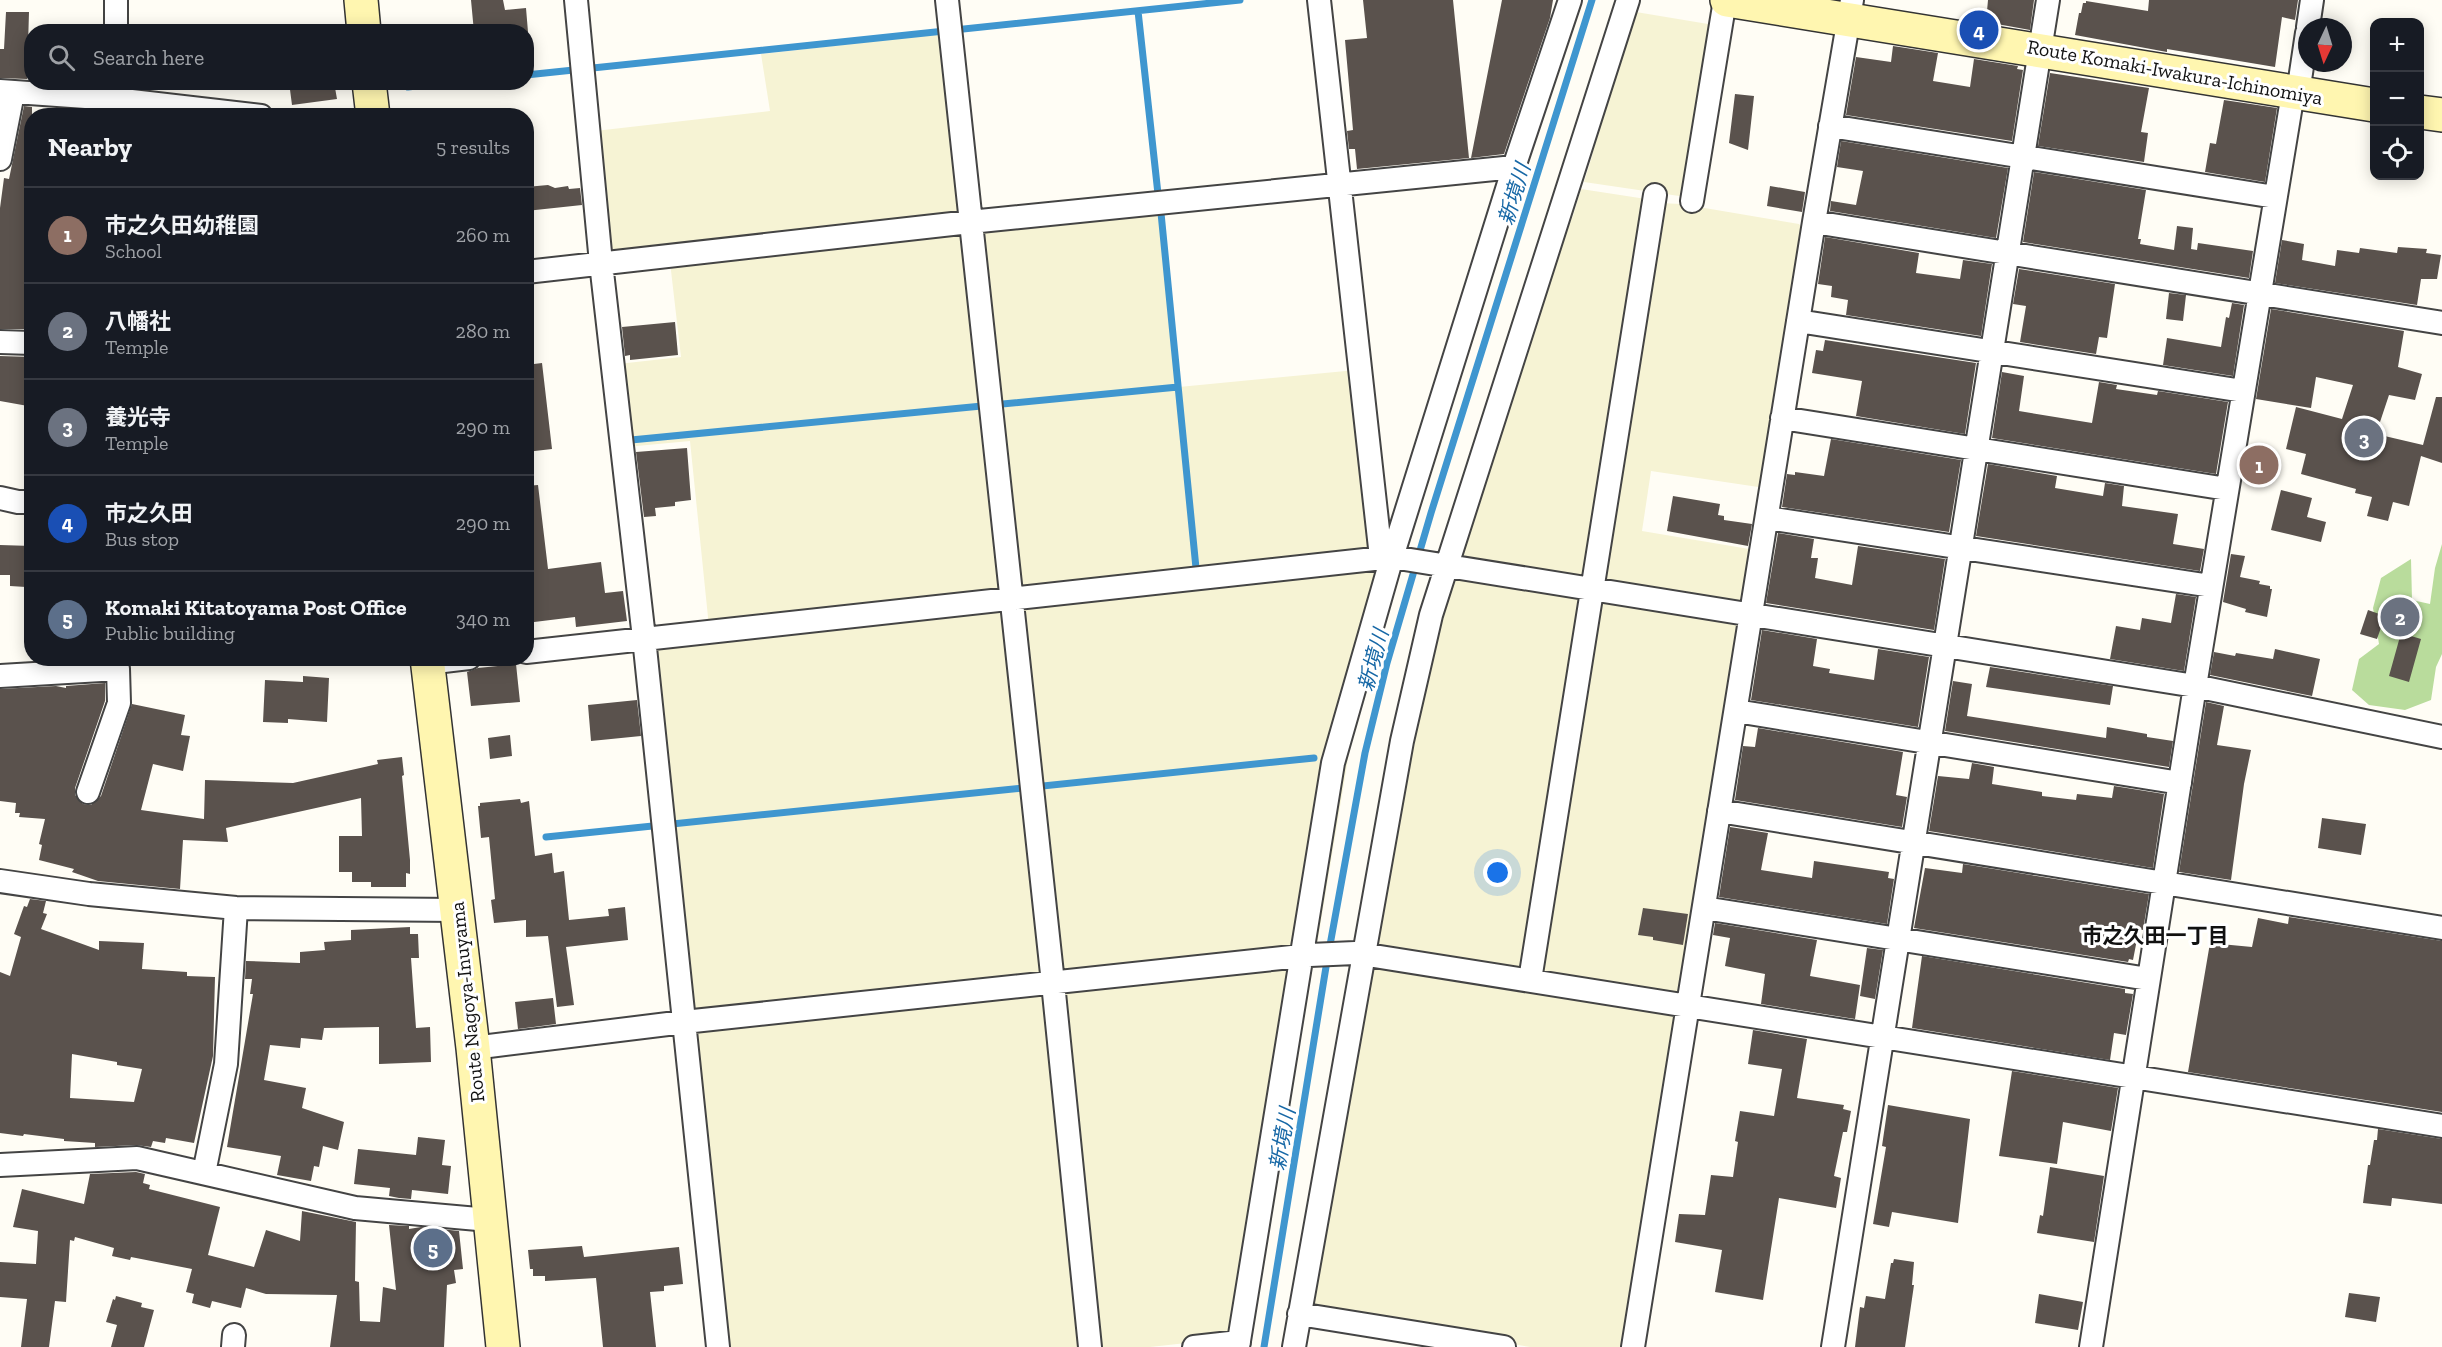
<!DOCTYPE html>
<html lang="en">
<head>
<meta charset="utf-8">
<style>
	:root { --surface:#171b24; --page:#242831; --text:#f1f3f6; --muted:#9ea1a6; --line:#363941; --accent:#1a73e8 }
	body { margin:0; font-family:"Zilla Slab","Noto Sans JP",serif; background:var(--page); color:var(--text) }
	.controls { position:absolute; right:18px; top:18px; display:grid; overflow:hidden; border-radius:12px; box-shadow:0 3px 15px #0003 }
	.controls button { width:54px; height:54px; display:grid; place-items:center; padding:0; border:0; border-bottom:2px solid var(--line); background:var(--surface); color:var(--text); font:30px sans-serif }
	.compass { position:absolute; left:2298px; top:18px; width:54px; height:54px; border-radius:50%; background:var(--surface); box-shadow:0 3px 15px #0003; rotate:184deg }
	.you { position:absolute; left:1498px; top:873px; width:21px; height:21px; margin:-15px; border:4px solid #fff; border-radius:50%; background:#1a73e8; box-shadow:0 0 0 9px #1a73e833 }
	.badge { display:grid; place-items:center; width:39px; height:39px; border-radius:50%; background:var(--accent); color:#fff; font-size:20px; font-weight:700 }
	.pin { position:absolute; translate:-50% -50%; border:3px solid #fff; box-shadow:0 2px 6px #0006 }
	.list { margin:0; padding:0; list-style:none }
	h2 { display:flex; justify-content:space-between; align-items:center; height:78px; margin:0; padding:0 24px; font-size:26px }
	h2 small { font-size:20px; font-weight:400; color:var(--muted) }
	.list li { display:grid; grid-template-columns:39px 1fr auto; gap:18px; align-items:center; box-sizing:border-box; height:96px; padding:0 24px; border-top:2px solid var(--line) }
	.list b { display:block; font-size:22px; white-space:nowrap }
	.list p { margin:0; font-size:20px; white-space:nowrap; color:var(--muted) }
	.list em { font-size:20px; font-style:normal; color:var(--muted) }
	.icon { flex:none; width:33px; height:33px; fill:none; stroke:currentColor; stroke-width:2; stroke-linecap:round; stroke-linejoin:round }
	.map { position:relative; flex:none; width:2442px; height:1347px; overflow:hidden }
	.search { position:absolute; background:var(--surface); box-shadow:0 3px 15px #0003; left:24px; top:24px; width:510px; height:66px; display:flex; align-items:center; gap:15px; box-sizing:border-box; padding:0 21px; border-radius:24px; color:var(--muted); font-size:22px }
	.panel { position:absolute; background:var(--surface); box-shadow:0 3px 15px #0003; left:24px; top:108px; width:510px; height:558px; border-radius:24px }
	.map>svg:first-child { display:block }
	.farmland { fill:#f6f3d4 }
	.forest { fill:#b9dc9c }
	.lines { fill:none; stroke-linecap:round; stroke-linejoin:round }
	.stream { stroke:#3f96cf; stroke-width:7 }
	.building { fill:#5a524d; fill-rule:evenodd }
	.minor-casing { stroke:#444; stroke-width:26 }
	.secondary-casing { stroke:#333; stroke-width:36 }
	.minor { stroke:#fff; stroke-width:22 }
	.secondary { stroke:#fff6b0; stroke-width:33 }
	.labels { text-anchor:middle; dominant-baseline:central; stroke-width:6; stroke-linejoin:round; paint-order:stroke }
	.street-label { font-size:20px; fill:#111; stroke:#fff }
	.water-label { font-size:21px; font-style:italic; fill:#1768a6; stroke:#fff }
	.neighbourhood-label { font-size:21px; font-weight:bold; fill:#111; stroke:#fff }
</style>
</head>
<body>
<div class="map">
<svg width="2442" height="1347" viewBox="0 0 2442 1347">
	<rect width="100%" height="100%" fill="#fffdf5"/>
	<path class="farmland" d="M1630 11 1714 25 1686 197 1584 182 1592 156 1611 72Z
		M948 33 968 213 609 256 595 131 770 111 761 54Z
		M1581 189 1646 199 1587 580 1459 559 1558 248 1573 216Z
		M1659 203 1681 204 1799 224 1806 234 1765 488 1651 471 1642 531 1755 550 1747 604 1598 585Z
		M1161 209 1179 387 1356 370 1375 552 1017 593 976 228Z
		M961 230 1007 591 709 627 690 441 626 447 618 364 681 357 670 262Z
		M1376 564 1384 620 1350 747 1316 951 1056 979 1017 601Z
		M1456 573 1583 590 1526 974 1371 951 1438 619Z
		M1596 594 1738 616 1737 626 1743 627 1683 998 1538 978Z
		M1003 601 1049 980 691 1017 653 640Z
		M1368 959 1680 1014 1626 1347H1530L1306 1311Z
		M1314 960 1250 1336 1150 1347H1094L1056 988Z
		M1047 989 1088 1347H723L691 1026Z"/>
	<path class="forest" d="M2442 544V654L2436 667 2431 700 2405 710 2369 705 2352 690 2359 659 2379 644 2373 608 2381 578 2411 559 2412 600 2430 604 2435 568Z"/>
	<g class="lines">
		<path class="stream" d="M1138 11 1158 194
			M526 75 1240 0
			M408 87 452 82
			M1161 213 1196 568
			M631 440 1178 387
			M546 837 1314 758
			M1264 1347 1326 967 1365 753 1387 663 1431 513 1592 0"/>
	</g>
	<path class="building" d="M471 0H503L505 10 526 8 528 32H474Z
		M1363 0H1453L1469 158 1357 169 1355 149H1349L1347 131 1353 130 1345 40 1367 38Z
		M1502 0H1553L1550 18 1504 154 1471 158Z
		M1988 0H2034L2030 30 1986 22Z
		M2149 0H2298L2295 20 2282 17 2275 67 2167 49V52L2075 35 2079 13H2081L2083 3H2086V1L2148 11Z
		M6 12H29L27 79 0 78V49H4Z
		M1893 46 1938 53 1933 81 1970 87 1974 59 2018 66 2017 69 2023 70 2012 141 1846 115 1856 57 1891 62Z
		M2050 73 2149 88 2141 132 2148 133 2144 162 2038 146Z
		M289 82H334L337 99 292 105Z
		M1735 94 1754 96 1748 150 1729 143Z
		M2224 100 2277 108 2265 182 2205 172 2210 143 2216 144Z
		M24 106 32 107V307L27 329H0V208L4 178 9 179Z
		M1841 141 2008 168 1996 238 1830 211 1831 201 1856 205 1863 171 1837 167Z
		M2034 172 2146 190 2138 239H2141L2140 244 2174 250 2177 226 2193 228 2191 249 2197 250 2198 243 2253 251 2249 278 2023 242Z
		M548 185 555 188 568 186 569 189 580 188 582 205 526 211V187Z
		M1770 186 1805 192 1802 212 1767 206Z
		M1825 237 1919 253 1916 273 1960 279 1963 260 1992 264 1981 336 1846 315 1848 300 1831 297 1832 286 1818 284Z
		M2282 240 2304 244 2302 260 2335 266 2337 250 2359 253 2360 248 2397 253 2398 247 2427 249 2426 253 2441 255 2437 279H2421L2417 305 2275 283Z
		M2019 269 2115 284 2107 338 2099 337 2096 354 2020 342 2026 306 2013 304Z
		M2169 293 2186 295 2183 321 2166 319Z
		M2232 303 2244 305 2233 376 2163 365 2167 338 2221 347 2226 317 2229 318Z
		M2271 309 2404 331 2398 367 2422 374 2415 400 2389 395 2376 434 2423 445 2436 397H2442V463L2421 456 2409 506 2393 502 2388 521 2367 516 2372 497 2355 493 2356 489 2301 474 2306 454 2286 449 2296 407 2342 419 2353 385 2316 377 2311 408 2256 399Z
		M675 322 678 355 630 360V355L625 356 622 327Z
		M1825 340 1976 363 1965 434 1856 416 1862 381 1812 373 1816 350 1823 351Z
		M0 356 32 357V389L28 406 0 401Z
		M542 363 552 449 526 452V365Z
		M2002 372 2024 376 2019 411 2092 423 2099 382 2117 385 2116 389 2157 395 2158 391 2228 402 2216 474 1992 438Z
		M1831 439 1961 460 1949 532 1782 507 1787 474 1795 475V472L1824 476Z
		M687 448 691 500 675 502V506L655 508 656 516 644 517 636 452Z
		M1988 464 2057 476 2055 488 2103 496 2105 483 2124 486 2122 506 2178 514 2173 544 2204 549 2200 571 1976 536Z
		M538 485 548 569 601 562 605 593 623 591 627 621 576 627 575 617 526 623V486Z
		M2281 490 2312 498 2307 517 2326 522 2321 542 2271 530Z
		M1673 496 1720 504 1718 515 1724 516V520L1752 524 1748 546 1667 531Z
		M1778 533 1814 539 1811 558H1818L1815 578 1852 585 1858 546 1945 559 1934 630 1766 603Z
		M0 545 32 546V575H27L26 587 10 586V575H0Z
		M2231 554 2245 556 2240 577 2260 581 2259 584 2270 586V589H2272L2267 617 2245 612 2246 609 2223 602Z
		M2176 594 2196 597 2184 671 2110 659 2116 626 2140 630 2142 618 2171 623Z
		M2368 610 2385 616 2377 639 2360 634Z
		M1762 630 1817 639 1813 666 1830 669 1829 673 1874 680 1878 649 1929 657 1918 727 1751 700Z
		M2401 633 2421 639 2409 682 2389 676Z
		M2275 649 2320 659 2312 696 2210 675 2214 652 2235 656 2236 653 2273 659Z
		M516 664 520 702 471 706 467 672 478 668Z
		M1990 667 2113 686 2110 705 1986 687Z
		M303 676 329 678 327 722 288 719V723L263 722 265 680 303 682Z
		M1953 681 1972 684 1967 716 2106 738 2107 727 2147 734V737L2173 741 2169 767 1945 731Z
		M105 683V701L75 788V795L83 804 91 805 101 796 132 704 185 715 181 735 190 736 183 771 153 764 141 810 204 819 205 780 293 783 378 764 377 760 402 757 404 775 402 776 410 860V874L406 873V887H371V882H352V872H339V836H362L361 798 226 828 228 842 183 840 180 889 98 881 72 872 74 869 39 860 42 845 39 844 45 819 19 817 20 813H15L16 803 0 801V689L56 686 66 688V686Z
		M637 700 641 736 591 741 588 705Z
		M2206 702 2224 706 2217 745 2251 750 2244 784 2231 880 2179 872Z
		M1758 728 1903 752 1896 795 1907 797 1902 827 1735 800 1743 746 1755 747Z
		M510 735 512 756 490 759 488 738Z
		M1972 763 1994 767 1992 784 2042 792V796L2076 800 2077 794 2112 798 2114 786 2164 794 2153 868 1929 831 1938 776 1969 779Z
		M520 799 521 803 529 801 535 856 552 853 554 873 564 871 569 920 609 916 608 909 625 907 628 940 566 947 574 1005 557 1007 548 936 526 937V920L494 923 491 900 495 899 489 837 481 838 478 806H480V803Z
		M2322 818 2366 824 2361 855 2318 848Z
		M1730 827 1768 833 1761 870 1812 878 1814 861 1889 872 1888 878 1894 879 1887 924 1719 897Z
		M1963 864 2149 894 2143 930 2139 929 2133 960 2129 959 2128 962 1914 928 1925 868 1962 873Z
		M30 899 46 901 43 913 47 914 41 929 99 950V941L144 943 142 969 187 972V976L215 977 213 1056 194 1143 166 1138 165 1143 153 1141 151 1147 136 1145 95 1147V1143L64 1141V1139L24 1134 23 1136 0 1133V972L10 976 21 937 14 934 24 906 27 907ZM72 1054 117 1062V1065L142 1069 134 1102 70 1098Z
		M1643 908 1688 914 1683 945 1653 940V937L1638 935Z
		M2289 917 2442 941V1112L2188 1072 2210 943 2252 947 2258 918 2288 924Z
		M1715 923 1817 940 1810 976 1860 985 1855 1019 1761 1004 1765 974 1725 966 1730 938 1713 935Z
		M410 927V934H418L419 958H411L416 1028 430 1027 431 1062 379 1064V1027L324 1028 322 1040 301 1038 300 1048 270 1045 264 1080 306 1088 302 1108 344 1122 338 1150 323 1146 319 1167 314 1166 311 1181 277 1175 281 1156 227 1147 253 994H250L252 979H245L246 961 300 963V952L325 950 324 942 351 940V930Z
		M1867 948 1883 950 1875 999 1860 996Z
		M1922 956 2125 989V993L2133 994 2126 1035 2114 1033 2110 1060 1912 1028Z
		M553 998 556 1024 518 1029 515 1002Z
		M1753 1030 1807 1039 1797 1098 1844 1105 1843 1109 1851 1111 1847 1132H1843L1834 1176 1841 1178 1836 1208 1779 1198 1763 1300 1715 1292 1722 1250 1675 1242 1679 1214 1705 1215 1711 1175 1733 1177 1738 1142 1735 1141 1740 1111 1774 1116 1782 1069 1748 1064Z
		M2012 1071 2118 1088 2111 1131 2063 1122 2057 1164 1999 1156Z
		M1888 1105 1970 1119 1958 1223 1892 1212 1889 1227 1873 1224 1886 1147 1882 1146Z
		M2378 1129 2442 1139V1204L2392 1198 2391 1206 2363 1203 2368 1165H2370L2374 1140H2377Z
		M418 1137 445 1140 442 1165 451 1166 448 1194 412 1190 411 1199 399 1198 389 1196 390 1188 354 1184 358 1149 416 1155Z
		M2050 1167 2104 1176 2094 1242 2037 1233 2040 1215 2043 1216Z
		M136 1172 145 1174 143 1183 150 1185 149 1189 220 1207 208 1255 254 1267 266 1230 300 1241 302 1211 356 1222 355 1281 359 1282 360 1321 380 1322 383 1287 396 1290 389 1225 409 1226V1229L421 1227 459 1231 463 1269 454 1270 456 1283 447 1285 444 1347H330L337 1295 266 1294 246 1288 241 1308 212 1301 210 1308 192 1303 194 1294 186 1292 192 1269 131 1257 130 1260 112 1256 114 1248 75 1237 74 1241 70 1240 66 1302 55 1301 49 1347H21L27 1299 0 1297V1262L36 1264 38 1231 13 1227 22 1189 84 1204 90 1174Z
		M582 1246 584 1257 679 1247 683 1284 664 1286V1291L650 1292 656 1347H603L596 1278 545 1281V1276H533V1269H530L528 1250Z
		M1894 1259 1914 1262 1912 1285H1914L1905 1347H1855L1860 1307 1864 1308 1866 1296 1885 1299 1891 1263H1893Z
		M2349 1293 2380 1297 2376 1322 2345 1317Z
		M2039 1294 2083 1302 2078 1330 2035 1323Z
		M116 1296 142 1303 141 1307 154 1310 144 1347H111L117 1325 106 1322 113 1299 115 1300Z"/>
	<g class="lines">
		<defs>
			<path id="minor" d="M576 0 601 263 644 638 718 1347
				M947 0 1053 983 1090 1347
				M1319 0 1381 557
				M2308 27 2312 0
				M116 32V0
				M0 91 114 99 261 116
				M2298 93 2307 33
				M1830 126 2275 197
				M0 159 13 93
				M1692 201 1725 0
				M1814 222 2442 323
				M526 272 970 222 1514 167
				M1798 321 2243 391
				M0 342 32 343
				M1782 418 2227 489
				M0 498 18 502H32
				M1767 518 2211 586
				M526 652 1392 557 2195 686 2442 737
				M427 663 469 658
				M0 676 118 669 119 703 88 792
				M1736 711 2180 783
				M1719 811 2442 928
				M0 881 89 894 236 908 458 910
				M1704 908 2148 979
				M1530 980 1655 195
				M473 1048 684 1022 1310 955 1355 953 2442 1126
				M0 1165 137 1158 355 1208 489 1220
				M204 1173 226 1064 236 908
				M1299 1314 1504 1347
				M233 1347 234 1335
				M1194 1347 1239 1342
				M1238 1347 1333 763 1392 557 1514 167 1570 0
				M1294 1347 1402 741 1431 615 1628 0
				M1633 1347 1814 222 1852 0
				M1833 1347 2048 0
				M2091 1347 2195 686 2293 93"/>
			<path id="secondary" d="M361 0 364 32
				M1727 0 2374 105
				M369 82 373 116
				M2420 112 2442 115
				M427 658 473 1048 503 1347"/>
		</defs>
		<use href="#minor" class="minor-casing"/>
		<use href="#secondary" class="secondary-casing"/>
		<use href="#minor" class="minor"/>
		<use href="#secondary" class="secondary"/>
	</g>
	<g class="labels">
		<g class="street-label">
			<text transform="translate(2175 72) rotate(10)">Route Komaki-Iwakura-Ichinomiya</text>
			<text transform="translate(467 1002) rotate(-96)">Route Nagoya-Inuyama</text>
		</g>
		<g class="water-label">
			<text transform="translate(1514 194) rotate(-73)">新境川</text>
			<text transform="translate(1373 660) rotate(-75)">新境川</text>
			<text transform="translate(1282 1139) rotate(-80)">新境川</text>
		</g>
		<g class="neighbourhood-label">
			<text x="2155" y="935">市之久田一丁目</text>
		</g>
	</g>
</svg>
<div class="controls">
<button>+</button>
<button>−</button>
<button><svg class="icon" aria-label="locate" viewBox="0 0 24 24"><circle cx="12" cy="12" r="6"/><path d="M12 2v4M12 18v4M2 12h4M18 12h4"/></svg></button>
</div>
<svg class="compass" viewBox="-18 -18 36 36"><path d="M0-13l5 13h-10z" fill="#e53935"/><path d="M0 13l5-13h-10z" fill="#9ea1a6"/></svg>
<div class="you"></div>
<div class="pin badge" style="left:2259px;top:465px;background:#8d6e63">1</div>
<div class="pin badge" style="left:2400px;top:617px;background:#6b7280">2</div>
<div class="pin badge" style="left:2364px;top:438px;background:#6b7280">3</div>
<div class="pin badge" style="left:1979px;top:30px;background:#1a4fb4">4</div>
<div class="pin badge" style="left:433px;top:1248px;background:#5c6f8a">5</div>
<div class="search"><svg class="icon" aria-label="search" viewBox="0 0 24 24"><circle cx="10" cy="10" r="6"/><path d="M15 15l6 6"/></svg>Search here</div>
<section class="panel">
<h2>Nearby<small>5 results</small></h2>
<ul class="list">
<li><span class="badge" style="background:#8d6e63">1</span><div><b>市之久田幼稚園</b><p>School</p></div><em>260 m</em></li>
<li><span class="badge" style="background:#6b7280">2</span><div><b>八幡社</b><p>Temple</p></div><em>280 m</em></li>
<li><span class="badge" style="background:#6b7280">3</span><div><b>養光寺</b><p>Temple</p></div><em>290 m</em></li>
<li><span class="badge" style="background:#1a4fb4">4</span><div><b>市之久田</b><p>Bus stop</p></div><em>290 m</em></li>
<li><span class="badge" style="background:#5c6f8a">5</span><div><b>Komaki Kitatoyama Post Office</b><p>Public building</p></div><em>340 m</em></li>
</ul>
</section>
</div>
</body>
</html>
